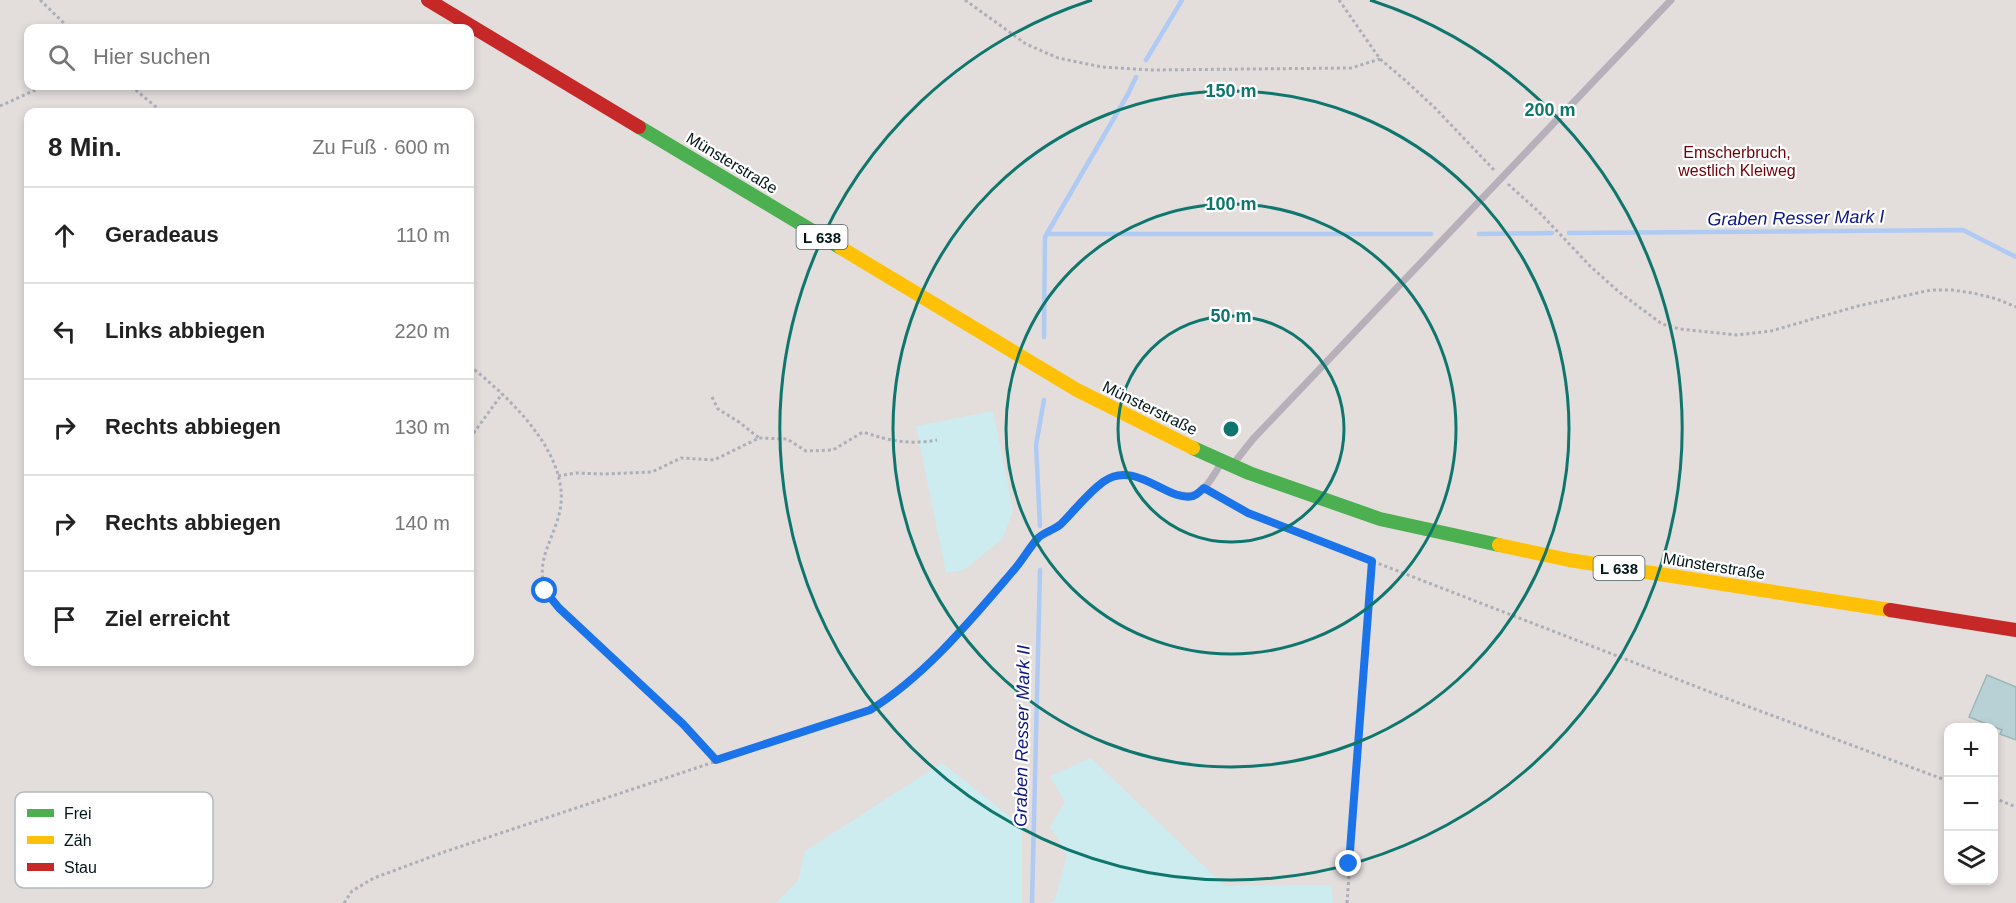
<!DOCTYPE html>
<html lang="de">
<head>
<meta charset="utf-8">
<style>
	:root { --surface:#fff; --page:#f2f2f2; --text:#222; --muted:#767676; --line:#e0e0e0 }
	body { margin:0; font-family:Helvetica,sans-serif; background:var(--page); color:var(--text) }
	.controls { position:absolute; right:18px; bottom:18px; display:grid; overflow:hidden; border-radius:12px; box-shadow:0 3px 9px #0003 }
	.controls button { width:54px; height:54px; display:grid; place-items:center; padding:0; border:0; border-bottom:2px solid var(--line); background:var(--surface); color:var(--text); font:30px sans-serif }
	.stop { position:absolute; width:18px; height:18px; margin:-14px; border:4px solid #1a73e8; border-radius:50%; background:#fff }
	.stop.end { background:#1a73e8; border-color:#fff; box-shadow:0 2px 6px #0008 }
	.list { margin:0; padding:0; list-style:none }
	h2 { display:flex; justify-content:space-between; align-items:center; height:78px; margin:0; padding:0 24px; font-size:26px }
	h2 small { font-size:20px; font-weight:400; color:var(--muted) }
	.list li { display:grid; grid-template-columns:39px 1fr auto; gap:18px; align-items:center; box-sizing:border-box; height:96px; padding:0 24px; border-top:2px solid var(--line) }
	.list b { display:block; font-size:22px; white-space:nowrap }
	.list em { font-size:20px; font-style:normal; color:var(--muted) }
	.icon { flex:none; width:33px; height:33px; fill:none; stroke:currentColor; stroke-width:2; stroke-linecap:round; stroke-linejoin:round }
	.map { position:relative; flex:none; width:2016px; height:903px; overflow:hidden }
	.search { position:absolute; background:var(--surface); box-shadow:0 3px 9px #0003; left:24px; top:24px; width:450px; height:66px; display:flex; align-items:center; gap:15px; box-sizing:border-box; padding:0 21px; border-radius:12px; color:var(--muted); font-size:22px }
	.panel { position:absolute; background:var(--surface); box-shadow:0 3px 9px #0003; left:24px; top:108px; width:450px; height:558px; border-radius:12px }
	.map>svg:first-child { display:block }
	.green { fill:#e3dddc; fill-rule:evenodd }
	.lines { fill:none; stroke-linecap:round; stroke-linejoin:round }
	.stream { stroke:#afcaf3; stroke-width:4.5 }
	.building { fill:#b8d1d4; stroke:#9db6b8; stroke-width:1.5 }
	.path { stroke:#acafb7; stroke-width:3; stroke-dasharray:3 3; stroke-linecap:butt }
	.lane { stroke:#b6b0bb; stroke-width:7 }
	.fast { stroke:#4caf50; stroke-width:14 }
	.slow { stroke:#ffc107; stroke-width:14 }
	.jam { stroke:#c62828; stroke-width:14 }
	.route { stroke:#1a73e8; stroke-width:8 }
	.ring { fill:none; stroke:#0f766e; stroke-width:3 }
	.labels { text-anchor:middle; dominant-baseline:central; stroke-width:4.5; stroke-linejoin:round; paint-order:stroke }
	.shield { fill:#fff; stroke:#4d5c5e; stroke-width:1.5 }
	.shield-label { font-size:15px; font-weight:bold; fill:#011619 }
	.park-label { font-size:16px; fill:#6f0007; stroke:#fff }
	.street-label { font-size:16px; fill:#011619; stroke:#fff }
	.water-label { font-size:18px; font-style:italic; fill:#0c1783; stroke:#fff }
	.key { fill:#fff; stroke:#b3b9ba; stroke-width:1.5 }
	.key-label { font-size:16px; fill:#011619 }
	.centre { fill:#0f766e; stroke:#fff; stroke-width:3 }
	.ring-label { font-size:18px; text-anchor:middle; font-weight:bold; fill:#0f766e; stroke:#fff; stroke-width:4.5; stroke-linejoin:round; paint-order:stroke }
</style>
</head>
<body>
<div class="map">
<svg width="2016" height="903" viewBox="0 0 2016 903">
	<rect width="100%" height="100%" fill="#cdecf0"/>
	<path class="green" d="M0 0H2016V903H1333L1332 885 1225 886 1091 758 1050 776 1065 802 1050 827 1067 855 1055 900 1050 903H1022V826L942 763 805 851 798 881 776 903H0ZM28 28H470V86H28ZM28 112H470V662H28ZM993 411 1013 510 1003 538 964 570 946 573 916 426ZM1948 728H1994V880H1948Z"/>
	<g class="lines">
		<path class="stream" d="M1146 60 1182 0
			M1569 233 1963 230 2016 257
			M1047 234H1431
			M1479 234 1552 233
			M1044 337 1045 237 1128 94 1136 77
			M1040 526 1036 445 1044 400
			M1032 903 1040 570"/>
	</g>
	<path class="building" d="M1987 675 2016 687V740L2000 734 2002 730 1969 717Z"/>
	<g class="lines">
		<path class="path" d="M40 0 69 28
			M965 0 1026 44 1058 58 1102 67 1151 70 1351 68 1380 59
			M1339 0 1380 59 1406 81 1435 108 1495 171
			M131 86 162 112
			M0 106 44 86
			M1508 184 1539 212 1591 267 1619 292 1662 324 1680 329 1737 335 1771 331 1858 306 1931 290H1952L1973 293 1997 299 2016 307
			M470 366C506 395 556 441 561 490 566 535 518 565 559 607L683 724 716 760
			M712 397 718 409 739 422 759 438
			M470 438 502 394
			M558 476 576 473 604 474 652 472 681 458 714 460 759 438 787 439 806 451 833 450 863 432C890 441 909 445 937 440
			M1213 494 1248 513 1736 702 1948 781
			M1994 798 2016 807
			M344 903 352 891 374 878 444 852 870 710C904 689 929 662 956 634 983 606 1012 576 1034 544
			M1347 903 1372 561"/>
		<path class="lane" d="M1234 463 1253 439 1671 0
			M1039 537C1046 534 1053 530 1059 526 1078 510 1095 476 1123 475 1149 474 1183 511 1204 488 1210 482 1215 473 1220 465"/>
		<path class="fast" d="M639 127 841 248
			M1193 448 1249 473 1380 519 1499 545"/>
		<path class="slow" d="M841 248 1077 390 1193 448
			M1499 545 1569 560 1890 610"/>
		<path class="jam" d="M428 0 639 127
			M1890 610 2016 630"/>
	</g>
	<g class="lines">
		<path class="route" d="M545 591 559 608 683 724 716 760 870 710C925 676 971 620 1013 571 1022 561 1029 548 1038 538 1044 532 1054 530 1061 524 1075 510 1087 494 1103 482 1135 458 1168 503 1193 496 1197 495 1200 491 1204 488L1248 513 1372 561 1349 864"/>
	</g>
	<g class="ring">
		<circle cx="1231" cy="429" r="113"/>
		<circle cx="1231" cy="429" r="225"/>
		<circle cx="1231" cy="429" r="338"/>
		<path d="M1370 0A451 451 0 1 1 1092 0"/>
	</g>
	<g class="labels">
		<g class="shield">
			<rect x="796.5" y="225" width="51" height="24" rx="4.5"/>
			<rect x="1593.5" y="556" width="51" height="24" rx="4.5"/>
		</g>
		<g class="shield-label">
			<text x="822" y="237">L 638</text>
			<text x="1619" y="568">L 638</text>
		</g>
		<g class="park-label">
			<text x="1737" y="152">Emscherbruch,<tspan x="1737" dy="18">westlich Kleiweg</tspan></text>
		</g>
		<g class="street-label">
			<text transform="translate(732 163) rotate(31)">Münsterstraße</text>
			<text transform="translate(1150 408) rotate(26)">Münsterstraße</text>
			<text transform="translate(1714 566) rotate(9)">Münsterstraße</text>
		</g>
		<g class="water-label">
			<text transform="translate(1796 218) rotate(-1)">Graben Resser Mark I</text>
			<text transform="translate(1022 736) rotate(-89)">Graben Resser Mark II</text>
		</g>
	</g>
	<rect x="15" y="792" width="198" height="96" rx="9" class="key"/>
	<rect x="27" y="809" width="27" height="8" fill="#4caf50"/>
	<rect x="27" y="836" width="27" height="8" fill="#ffc107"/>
	<rect x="27" y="863" width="27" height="8" fill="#c62828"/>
	<g class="key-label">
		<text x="64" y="819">Frei</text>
		<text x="64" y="846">Zäh</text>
		<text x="64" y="873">Stau</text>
	</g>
	<circle cx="1231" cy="429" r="9" class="centre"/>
	<g class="ring-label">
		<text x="1231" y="97">150 m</text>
		<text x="1550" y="116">200 m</text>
		<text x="1231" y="210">100 m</text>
		<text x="1231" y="322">50 m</text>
	</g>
</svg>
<div class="controls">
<button>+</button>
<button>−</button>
<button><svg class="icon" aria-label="layers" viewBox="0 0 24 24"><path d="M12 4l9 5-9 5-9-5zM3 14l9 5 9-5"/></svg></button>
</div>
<div class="stop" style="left:545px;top:591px"></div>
<div class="stop end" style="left:1349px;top:864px"></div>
<div class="search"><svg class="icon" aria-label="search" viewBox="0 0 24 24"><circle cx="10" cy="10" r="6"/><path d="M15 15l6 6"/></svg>Hier suchen</div>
<section class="panel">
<h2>8 Min.<small>Zu Fuß · 600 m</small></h2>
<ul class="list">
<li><svg class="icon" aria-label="ahead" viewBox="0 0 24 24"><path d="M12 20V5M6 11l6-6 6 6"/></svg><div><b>Geradeaus</b></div><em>110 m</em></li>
<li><svg class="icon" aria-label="left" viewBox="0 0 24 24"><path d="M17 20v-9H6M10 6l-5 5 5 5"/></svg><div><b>Links abbiegen</b></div><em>220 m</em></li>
<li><svg class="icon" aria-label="right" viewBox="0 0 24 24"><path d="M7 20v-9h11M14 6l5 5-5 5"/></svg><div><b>Rechts abbiegen</b></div><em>130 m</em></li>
<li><svg class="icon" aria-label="right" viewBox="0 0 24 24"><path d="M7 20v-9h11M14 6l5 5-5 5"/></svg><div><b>Rechts abbiegen</b></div><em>140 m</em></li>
<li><svg class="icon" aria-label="arrive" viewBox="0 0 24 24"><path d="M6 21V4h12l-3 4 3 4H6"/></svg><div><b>Ziel erreicht</b></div></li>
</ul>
</section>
</div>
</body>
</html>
